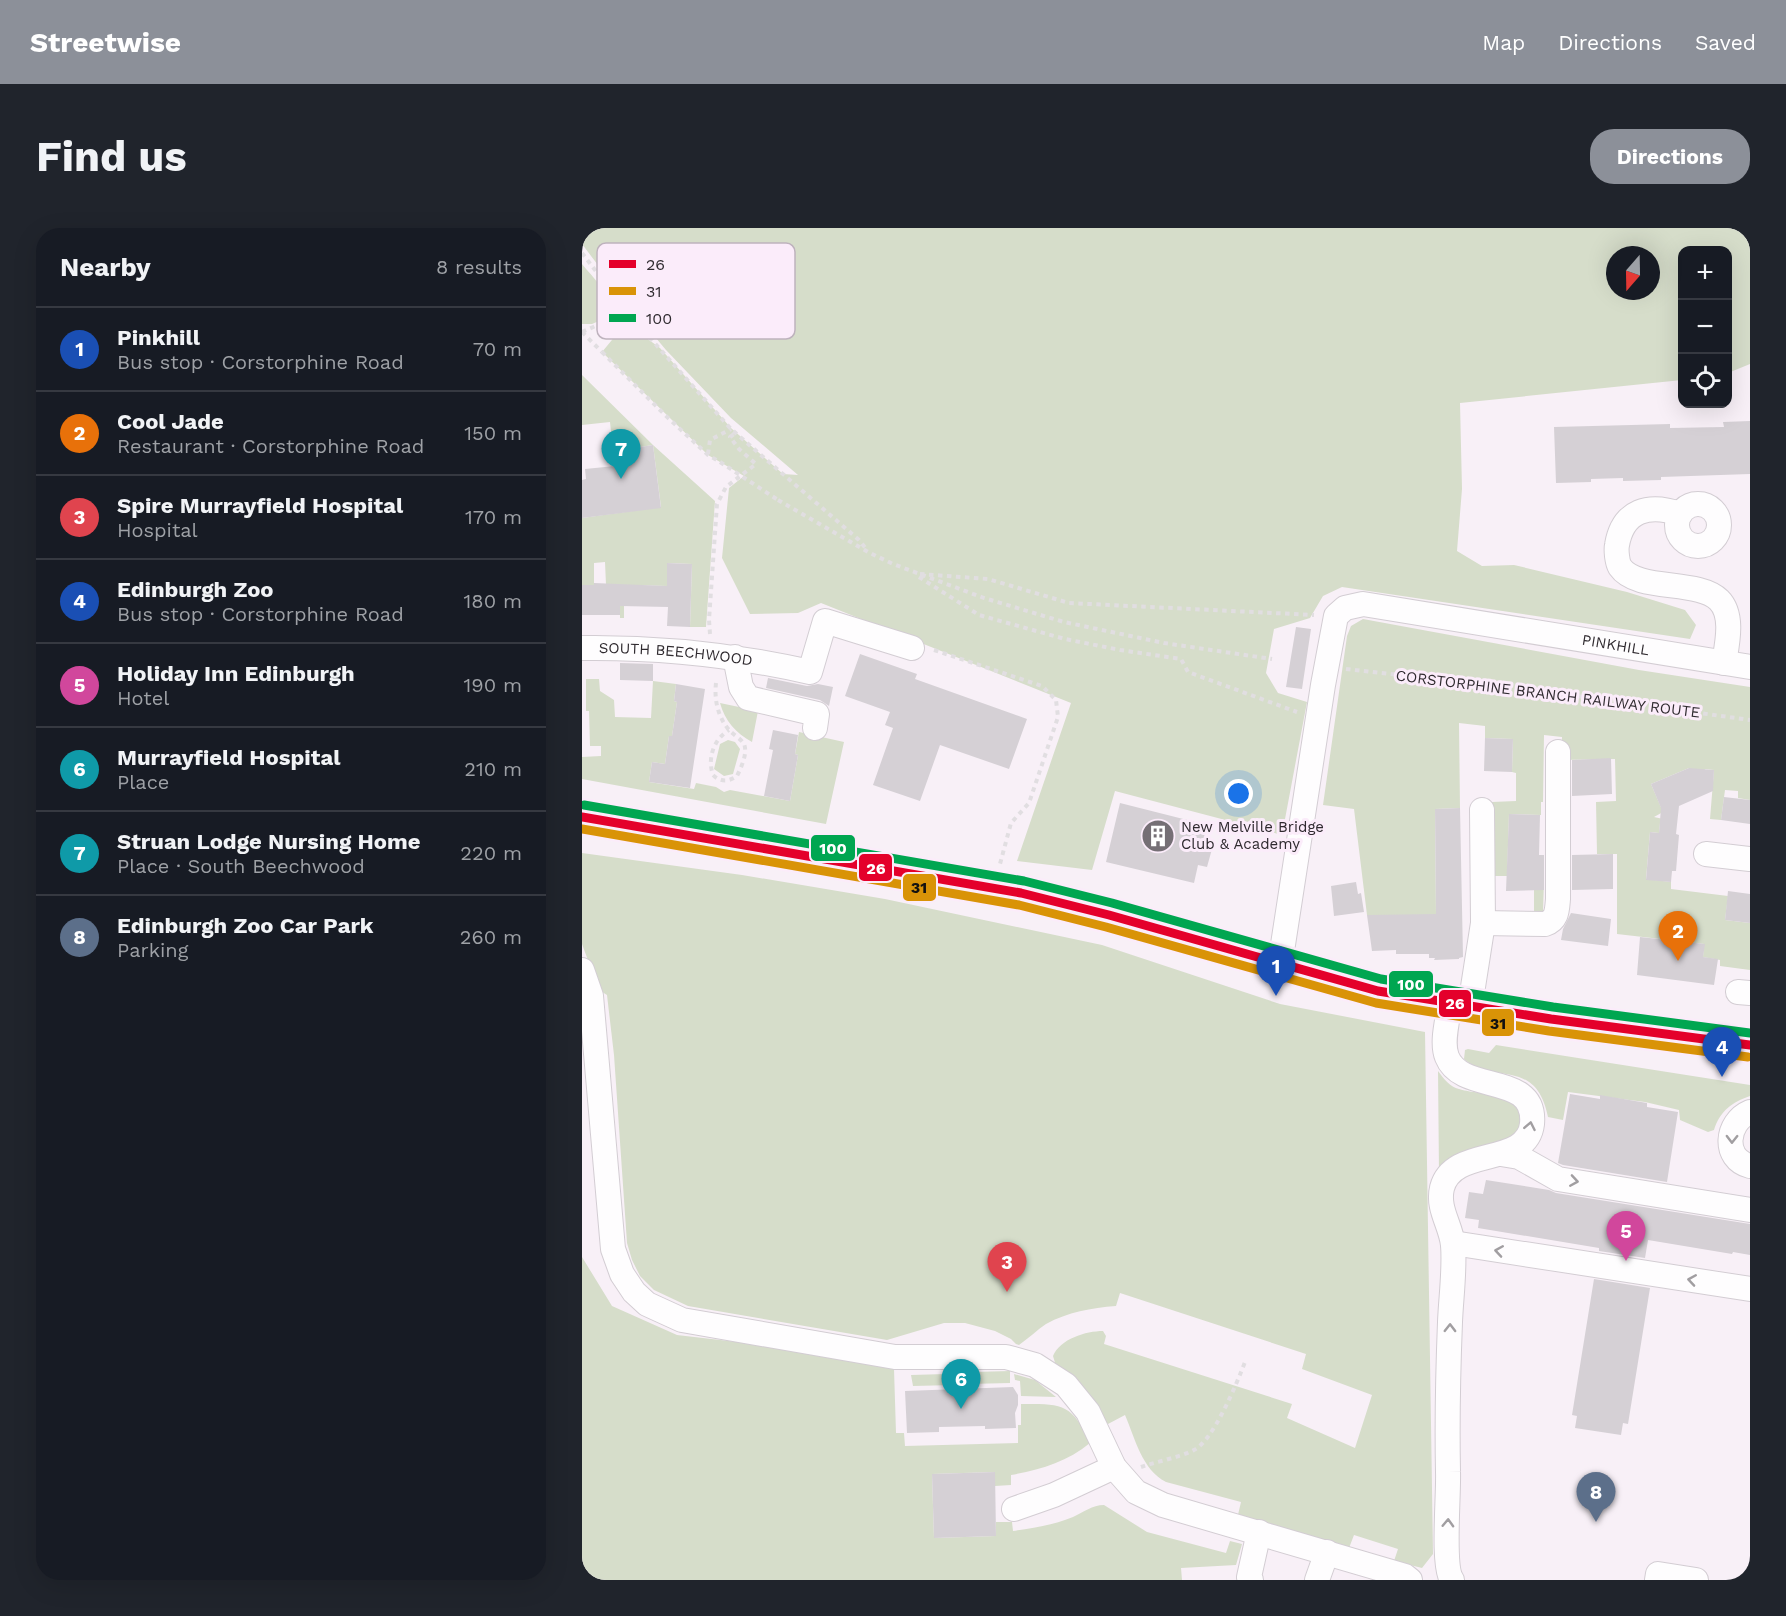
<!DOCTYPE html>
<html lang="en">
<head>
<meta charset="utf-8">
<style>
	:root { --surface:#171b24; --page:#20242c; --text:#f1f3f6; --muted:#9ea1a6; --line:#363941; --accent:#8c9099 }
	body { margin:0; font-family:"Work Sans",sans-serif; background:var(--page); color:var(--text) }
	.controls { position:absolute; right:18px; top:18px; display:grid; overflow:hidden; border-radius:12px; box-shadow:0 6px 24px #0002 }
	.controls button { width:54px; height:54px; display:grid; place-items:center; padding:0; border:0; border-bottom:2px solid var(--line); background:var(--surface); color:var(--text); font:30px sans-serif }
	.compass { position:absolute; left:1024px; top:18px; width:54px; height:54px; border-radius:50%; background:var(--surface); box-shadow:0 6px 24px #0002; rotate:200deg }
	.you { position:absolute; left:657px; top:566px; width:21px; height:21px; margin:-15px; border:4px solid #fff; border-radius:50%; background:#1a73e8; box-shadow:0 0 0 9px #1a73e833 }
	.badge { display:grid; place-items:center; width:39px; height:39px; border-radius:50%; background:var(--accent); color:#fff; font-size:20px; font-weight:700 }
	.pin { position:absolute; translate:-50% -50px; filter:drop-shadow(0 2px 3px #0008) }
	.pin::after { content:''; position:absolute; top:32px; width:21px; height:18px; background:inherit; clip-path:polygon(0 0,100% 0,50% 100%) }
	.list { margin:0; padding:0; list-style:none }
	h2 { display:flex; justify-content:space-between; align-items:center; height:78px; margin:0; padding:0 24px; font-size:26px }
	h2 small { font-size:20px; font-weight:400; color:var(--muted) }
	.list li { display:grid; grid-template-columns:39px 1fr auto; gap:18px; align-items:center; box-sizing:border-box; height:84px; padding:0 24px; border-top:2px solid var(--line) }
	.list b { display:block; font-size:22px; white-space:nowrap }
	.list p { margin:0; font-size:20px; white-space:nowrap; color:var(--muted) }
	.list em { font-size:20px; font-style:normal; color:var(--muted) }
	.icon { flex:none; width:33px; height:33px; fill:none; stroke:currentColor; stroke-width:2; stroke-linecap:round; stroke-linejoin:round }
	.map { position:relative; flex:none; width:1168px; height:1352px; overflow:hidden; border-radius:24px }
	header { display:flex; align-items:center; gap:36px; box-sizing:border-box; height:84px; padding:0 30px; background:var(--accent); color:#fff }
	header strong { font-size:28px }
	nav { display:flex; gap:33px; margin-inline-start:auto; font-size:21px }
	.intro { display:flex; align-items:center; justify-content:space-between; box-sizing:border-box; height:144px; padding:0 36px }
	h1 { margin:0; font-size:42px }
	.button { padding:15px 27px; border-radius:24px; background:var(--accent); color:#fff; font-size:21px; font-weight:700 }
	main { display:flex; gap:36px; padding:0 36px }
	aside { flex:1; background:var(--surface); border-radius:24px; box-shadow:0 6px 24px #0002 }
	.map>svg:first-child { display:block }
	.green { fill:#d6ddca; fill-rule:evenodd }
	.building { fill:#d5d0d5 }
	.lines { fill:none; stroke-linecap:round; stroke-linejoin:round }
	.minor-casing { stroke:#d3cdd3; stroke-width:26 }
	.major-casing { stroke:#aaaaa6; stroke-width:33 }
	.path { stroke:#e1dee1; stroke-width:4; stroke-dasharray:4.5 4.5; stroke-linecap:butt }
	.minor { stroke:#fefdfe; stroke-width:24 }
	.major { stroke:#e7e8e4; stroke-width:32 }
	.path-bridge { stroke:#e1dee1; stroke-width:4; stroke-dasharray:4.5 4.5; stroke-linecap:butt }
	.bus-1-casing { stroke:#fbecfa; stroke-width:14 }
	.bus-2-casing { stroke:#fbecfa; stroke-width:14 }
	.bus-3-casing { stroke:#fbecfa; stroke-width:14 }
	.bus-1 { stroke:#e4002b; stroke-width:9 }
	.bus-2 { stroke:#d99307; stroke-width:9 }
	.bus-3 { stroke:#00a651; stroke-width:9 }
	.oneway { stroke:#a19ea1 }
	.labels { text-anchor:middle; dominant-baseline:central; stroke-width:6; stroke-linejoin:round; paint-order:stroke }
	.street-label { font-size:15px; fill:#2f2a2f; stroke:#fbecfa }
	.poi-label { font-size:15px; fill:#2f2a2f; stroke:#fbecfa; text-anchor:start }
	.key { fill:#fbecfa; stroke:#beb2bd; stroke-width:1.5 }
	.key-label { font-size:16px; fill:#2f2a2f }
	.line-badge { stroke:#fbecfa; stroke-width:2 }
	.badge-label { font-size:16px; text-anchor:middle; font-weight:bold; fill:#fff }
	.pale-badge-label { font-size:16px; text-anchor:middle; font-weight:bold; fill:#111 }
</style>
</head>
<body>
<header>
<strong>Streetwise</strong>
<nav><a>Map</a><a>Directions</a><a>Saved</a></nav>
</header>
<div class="intro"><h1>Find us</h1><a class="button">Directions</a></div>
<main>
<aside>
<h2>Nearby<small>8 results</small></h2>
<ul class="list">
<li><span class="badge" style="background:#1a4fb4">1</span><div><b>Pinkhill</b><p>Bus stop · Corstorphine Road</p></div><em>70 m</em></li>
<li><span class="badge" style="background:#e8710a">2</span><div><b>Cool Jade</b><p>Restaurant · Corstorphine Road</p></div><em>150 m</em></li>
<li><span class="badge" style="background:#e0444e">3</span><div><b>Spire Murrayfield Hospital</b><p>Hospital</p></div><em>170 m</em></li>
<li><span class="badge" style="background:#1a4fb4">4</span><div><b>Edinburgh Zoo</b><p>Bus stop · Corstorphine Road</p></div><em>180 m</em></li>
<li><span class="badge" style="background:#d1479c">5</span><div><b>Holiday Inn Edinburgh</b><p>Hotel</p></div><em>190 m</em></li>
<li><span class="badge" style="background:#0f9aa8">6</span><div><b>Murrayfield Hospital</b><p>Place</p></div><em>210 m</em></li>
<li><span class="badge" style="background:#0f9aa8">7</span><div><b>Struan Lodge Nursing Home</b><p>Place · South Beechwood</p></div><em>220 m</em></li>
<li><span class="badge" style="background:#5c6f8a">8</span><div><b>Edinburgh Zoo Car Park</b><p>Parking</p></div><em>260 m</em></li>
</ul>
</aside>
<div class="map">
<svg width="1168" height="1352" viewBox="0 0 1168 1352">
	<rect width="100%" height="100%" fill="#f8f0f7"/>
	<path class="green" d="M0 0H1168V136L1146 145V22H1100V152L878 175 880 261 875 323 900 338 932 337 1045 364 1103 382 1114 397 1108 411 760 359 741 368 728 390 692 401 684 445 696 465 725 474 700 607 533 563 510 642 435 633 489 475 239 375 216 385 168 386 140 330 147 260 162 248 126 227 20 124 44 95 78 120 149 200 201 246 216 247 149 190 84 122 43 73 0 16ZM1033 27H1069V63H1033Z
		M0 36C12 51 33 69 26 89L10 96H0Z
		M0 147 71 217 133 273 124 399H108L110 336 86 335 85 358 50 357 42 378V390H38V357H24L23 334 12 335V357H0V290L79 279 71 217 58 219 57 214 38 216 39 221 31 222 28 194 0 197Z
		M781 391 1057 442 1168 459V572L1156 570V563L1143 562 1139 592 1128 591 1132 542 1123 541 1116 558 1107 540 1069 556 1081 584 1072 589 1095 594V596L1078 595 1077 605 1068 604 1064 651 1089 654V661L1146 668 1143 692 1168 695V742L1138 738V732L1121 729 1122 716 1035 706V626H1015L1014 574 1034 573 1033 531 979 532 980 509 962 507 961 574H959V587L927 586 925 648H912L910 574 934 573V545L930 544 931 511 903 510V498L877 495 878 580 853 581 854 687H785L772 581 741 577 765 408 769 398Z
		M4 451H17L18 463 32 472 33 489 69 490 71 453 94 456 92 473 95 474 90 508H87L83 536 70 534 67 554 112 561 114 555 134 559 142 564 148 562 208 573 216 527 213 526 217 504 262 514 244 596 0 551V529L19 528V518H8L7 483H4Z
		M138 475 176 483 170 514C154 505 143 493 138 475Z
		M146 512 153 514 158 521 151 546 142 548 132 541 138 516Z
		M0 625 160 647 303 671 520 717 698 776 843 804 851 1326 840 1340 812 1333 816 1321 772 1307 767 1320 655 1291 659 1274 584 1254C560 1242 553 1210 543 1187L526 1196 474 1138 471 1128C478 1111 504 1103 521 1103L524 1108 522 1116 710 1176 705 1190 773 1220 790 1167 720 1141 724 1126 538 1065 534 1078C509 1080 486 1084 464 1096 455 1102 447 1110 437 1117L434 1116 429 1111 413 1103 383 1095H362L305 1112 106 1078 72 1062 58 1048 50 1032 45 1015 32 827 25 767 17 762 0 716Z
		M952 652H962L961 684H952Z
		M914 817 1168 857V868C1150 874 1138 883 1132 902L1126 904 1098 892 1097 882 1063 874 986 864 981 892 966 889C954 829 912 857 882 831L883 822 886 821 907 825Z
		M856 843C862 851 868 859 877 861 894 867 942 864 940 892 939 898 935 905 933 910L857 945Z
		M0 1029 30 1078 95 1107 164 1115 312 1141 314 1205H322L323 1218 436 1215V1197H439V1176C480 1176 490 1175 508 1215 485 1234 458 1242 429 1247V1257L413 1258V1244L350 1246 352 1310 414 1308V1294H430L431 1303C451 1300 472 1297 491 1289 502 1284 510 1277 522 1277L565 1304 644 1325 648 1313 660 1316 654 1337 599 1340 600 1352H0Z
		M428 1143V1155L387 1156 392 1144Z
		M364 1146 368 1153 372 1154V1157L331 1158 329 1147Z
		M432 1146 453 1152 474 1169 439 1168 438 1153 433 1152Z"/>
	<path class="building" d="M1168 193V246L1079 249V252L1041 253V250L1009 251V254L974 255 972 199 1088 196V200L1142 199 1141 194Z
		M58 214V219L71 217 79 280 0 290V252L4 251 3 241 33 238 31 222 39 221 38 216Z
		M85 335 110 336 108 399 85 398 86 379 38 378V387H0V357H12V355L85 358Z
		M714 399 729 401 720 461 704 459Z
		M278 426 335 446 333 451 445 491 427 541 358 517 338 573 291 557 311 500 303 497 308 484 263 468Z
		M38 435 71 436V453L38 452Z
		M186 450 225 458 236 456 251 459 247 478 238 472 184 460Z
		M94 456 123 461 108 560 67 554 70 534 83 536 87 508H90L95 474 92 473Z
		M191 502 216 507 213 526 216 527 208 573 182 568 191 522 187 521Z
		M903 510 931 511 930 544 902 543Z
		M1029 530 1030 566 990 568V532Z
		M1107 540 1132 542 1131 563 1097 578 1094 606 1097 607 1094 643H1090L1089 654 1064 652 1068 604 1077 605 1079 580 1069 556Z
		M1142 569 1168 572V596L1139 592Z
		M538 575 625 597 620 618 630 621 625 639 616 637 612 655 524 634Z
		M878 580 881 729 877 730V731L852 732 853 730H847V726H814V722L790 723 785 687 854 686 853 581Z
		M927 586 958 587 957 627H962V662L924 663Z
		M1031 626V661L990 662V627Z
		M774 654 776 666 779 665 782 684 752 688 749 658Z
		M1146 663 1168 666V695L1143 692Z
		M989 685 1029 691 1026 718 979 712 981 701Z
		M1058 709 1123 716 1121 729 1136 731 1132 757 1055 747Z
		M988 866 1018 871V867L1065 875V879L1096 884 1085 954 981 937 976 935Z
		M904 952 967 962 974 965 1168 996V1027L1151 1024 1150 1026 1066 1012 1063 1030 1017 1023V1020L896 1000 897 992 883 990 887 964 901 966Z
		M1012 1051 1068 1060 1046 1196 1041 1195 1039 1207 993 1200 995 1188 990 1187Z
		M431 1159 436 1167V1177L433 1185 434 1200 403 1201V1198L357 1199V1204L325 1205 323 1163Z
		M413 1244 414 1308 352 1310 350 1246Z"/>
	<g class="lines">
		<defs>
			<g id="minor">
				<circle cx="1116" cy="297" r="21"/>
				<path d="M1098 286C1067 275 1041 282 1035 317 1034 322 1035 334 1038 339 1055 364 1116 351 1137 372 1152 387 1145 416 1142 435"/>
				<path id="s1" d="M0 420C77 419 153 427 228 444L243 393 330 420"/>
				<path d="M153 429 159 459 166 470 235 486 233 500"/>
				<path d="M1124 626 1168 631"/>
				<path d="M901 695 963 696C975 692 975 683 976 671V524"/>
				<path id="s2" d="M698 736 741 457 754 388 763 380 781 376 1168 439"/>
				<path d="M0 742 9 768 31 1021 40 1046 52 1064 65 1076 100 1092 313 1129H424L453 1137 484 1157 506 1184 532 1239 554 1264 581 1277 823 1348 828 1352"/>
				<path d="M1156 764 1168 765"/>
				<path d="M868 775C866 791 859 814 865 829 880 867 955 843 950 896 945 940 871 917 860 960 855 981 869 997 871 1017 873 1042 869 1069 868 1094 866 1144 865 1194 866 1244 867 1266 860 1338 870 1352"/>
				<path d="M888 778 901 695 900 582"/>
				<path d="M1168 884C1144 894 1140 931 1168 938"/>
				<path d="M919 926 937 929 976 951 1168 982"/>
				<path d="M871 1015 1168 1061"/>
				<path d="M432 1281 472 1267 532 1239"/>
				<path d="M669 1352 667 1349 677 1304"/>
				<path d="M735 1352 745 1324"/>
				<path d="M1075 1352 1076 1346 1114 1352"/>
			</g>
			<path id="major" d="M0 589 439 665 527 687 796 763 969 791 1168 817"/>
		</defs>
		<use href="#minor" class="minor-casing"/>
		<use href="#major" class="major-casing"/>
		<path class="path" d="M0 25 45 84 149 201 277 312 285 322
			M0 104 45 84
			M20 124 83 187 126 227 138 234
			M126 226 128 212 149 201
			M196 272 288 325 311 336 402 370 482 394 582 415 690 431
			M338 346 406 351 487 375 732 387
			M337 349 397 387 483 411 538 422 599 431 606 444 715 484
			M128 406 127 392 135 276 144 259 174 236 157 221 148 209 155 204
			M352 422 460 458 474 472 476 489 447 575 429 595 418 636
			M764 441 952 462 1168 492
			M134 455C132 472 136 490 148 503 152 507 159 511 162 516 166 525 159 540 155 548 147 554 138 554 131 547 125 530 132 511 147 502
			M559 1239C576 1233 596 1230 612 1222 631 1213 655 1155 663 1134"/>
		<use href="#minor" class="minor"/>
		<use href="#major" class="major"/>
		<path class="path-bridge" d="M0 104 20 124
			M138 234 196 272"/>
		<defs>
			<path id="bus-1" d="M0 589 439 665 527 687 796 763 969 791 1168 817"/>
			<path id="bus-2" d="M0 601 437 677 524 699 794 775 967 803 1166 829"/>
			<path id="bus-3" d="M2 577 442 653 530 675 799 751 971 779 1168 805"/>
		</defs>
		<use href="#bus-1" class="bus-1-casing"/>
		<use href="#bus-2" class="bus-2-casing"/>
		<use href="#bus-3" class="bus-3-casing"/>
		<use href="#bus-1" class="bus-1"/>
		<use href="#bus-2" class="bus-2"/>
		<use href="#bus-3" class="bus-3"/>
	</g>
	<defs><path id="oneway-chevron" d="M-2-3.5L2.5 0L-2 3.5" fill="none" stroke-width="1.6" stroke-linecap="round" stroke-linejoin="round" transform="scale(1.5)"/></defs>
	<g class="oneway">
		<use href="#oneway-chevron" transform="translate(948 898) rotate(-79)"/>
		<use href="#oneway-chevron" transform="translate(1150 911) rotate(91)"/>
		<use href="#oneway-chevron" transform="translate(992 953) rotate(9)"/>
		<use href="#oneway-chevron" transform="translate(917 1023) rotate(-171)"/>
		<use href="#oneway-chevron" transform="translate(1110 1052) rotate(-171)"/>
		<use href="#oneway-chevron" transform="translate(868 1100) rotate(-89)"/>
		<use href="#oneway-chevron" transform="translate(866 1295) rotate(-88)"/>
	</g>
	<defs>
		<symbol id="building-disc" viewBox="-11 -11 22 22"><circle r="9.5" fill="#756f75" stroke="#fbecfa"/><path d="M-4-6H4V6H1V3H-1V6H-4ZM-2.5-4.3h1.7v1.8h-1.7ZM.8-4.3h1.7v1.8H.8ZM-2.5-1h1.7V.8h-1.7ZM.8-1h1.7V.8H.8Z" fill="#fff"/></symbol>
	</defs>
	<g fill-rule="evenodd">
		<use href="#building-disc" x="557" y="589" width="38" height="38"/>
	</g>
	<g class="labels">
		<g class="street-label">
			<text stroke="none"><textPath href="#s2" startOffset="639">PINKHILL</textPath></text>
			<text stroke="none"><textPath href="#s1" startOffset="94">SOUTH BEECHWOOD</textPath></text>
			<text transform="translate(966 466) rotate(7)">CORSTORPHINE BRANCH RAILWAY ROUTE</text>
		</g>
		<g class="poi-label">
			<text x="599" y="599">New Melville Bridge<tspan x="599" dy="17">Club &amp; Academy</tspan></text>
		</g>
	</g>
	<rect x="15" y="15" width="198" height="96" rx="9" class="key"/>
	<rect x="27" y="32" width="27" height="8" fill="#e4002b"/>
	<rect x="27" y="59" width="27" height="8" fill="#d99307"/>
	<rect x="27" y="86" width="27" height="8" fill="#00a651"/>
	<g class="key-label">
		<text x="64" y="42">26</text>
		<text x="64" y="69">31</text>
		<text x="64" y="96">100</text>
	</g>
	<g class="line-badge">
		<rect x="228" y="606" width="46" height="28" rx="6" fill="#00a651"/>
		<rect x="276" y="625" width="35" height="29" rx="6" fill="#e4002b"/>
		<rect x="320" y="645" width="35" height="29" rx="6" fill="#d99307"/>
		<rect x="806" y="742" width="46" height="28" rx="6" fill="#00a651"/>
		<rect x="856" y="761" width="34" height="29" rx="6" fill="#e4002b"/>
		<rect x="899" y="780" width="34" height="29" rx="6" fill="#d99307"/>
	</g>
	<g class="badge-label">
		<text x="251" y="626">100</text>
		<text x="294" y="646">26</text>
		<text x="829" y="762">100</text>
		<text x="873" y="781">26</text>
	</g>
	<g class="pale-badge-label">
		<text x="337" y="665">31</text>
		<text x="916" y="801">31</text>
	</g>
</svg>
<div class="controls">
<button>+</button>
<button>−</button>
<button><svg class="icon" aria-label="locate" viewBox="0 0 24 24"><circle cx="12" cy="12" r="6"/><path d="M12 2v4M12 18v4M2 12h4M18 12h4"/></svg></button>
</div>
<svg class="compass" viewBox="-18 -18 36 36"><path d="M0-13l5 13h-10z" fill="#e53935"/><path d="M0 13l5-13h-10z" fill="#9ea1a6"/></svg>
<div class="you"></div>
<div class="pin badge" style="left:694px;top:768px;background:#1a4fb4">1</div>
<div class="pin badge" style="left:1096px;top:733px;background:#e8710a">2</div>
<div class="pin badge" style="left:425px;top:1064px;background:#e0444e">3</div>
<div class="pin badge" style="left:1140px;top:849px;background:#1a4fb4">4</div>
<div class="pin badge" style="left:1044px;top:1033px;background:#d1479c">5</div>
<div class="pin badge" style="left:379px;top:1181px;background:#0f9aa8">6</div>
<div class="pin badge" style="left:39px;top:251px;background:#0f9aa8">7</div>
<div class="pin badge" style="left:1014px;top:1294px;background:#5c6f8a">8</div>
</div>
</main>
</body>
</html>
